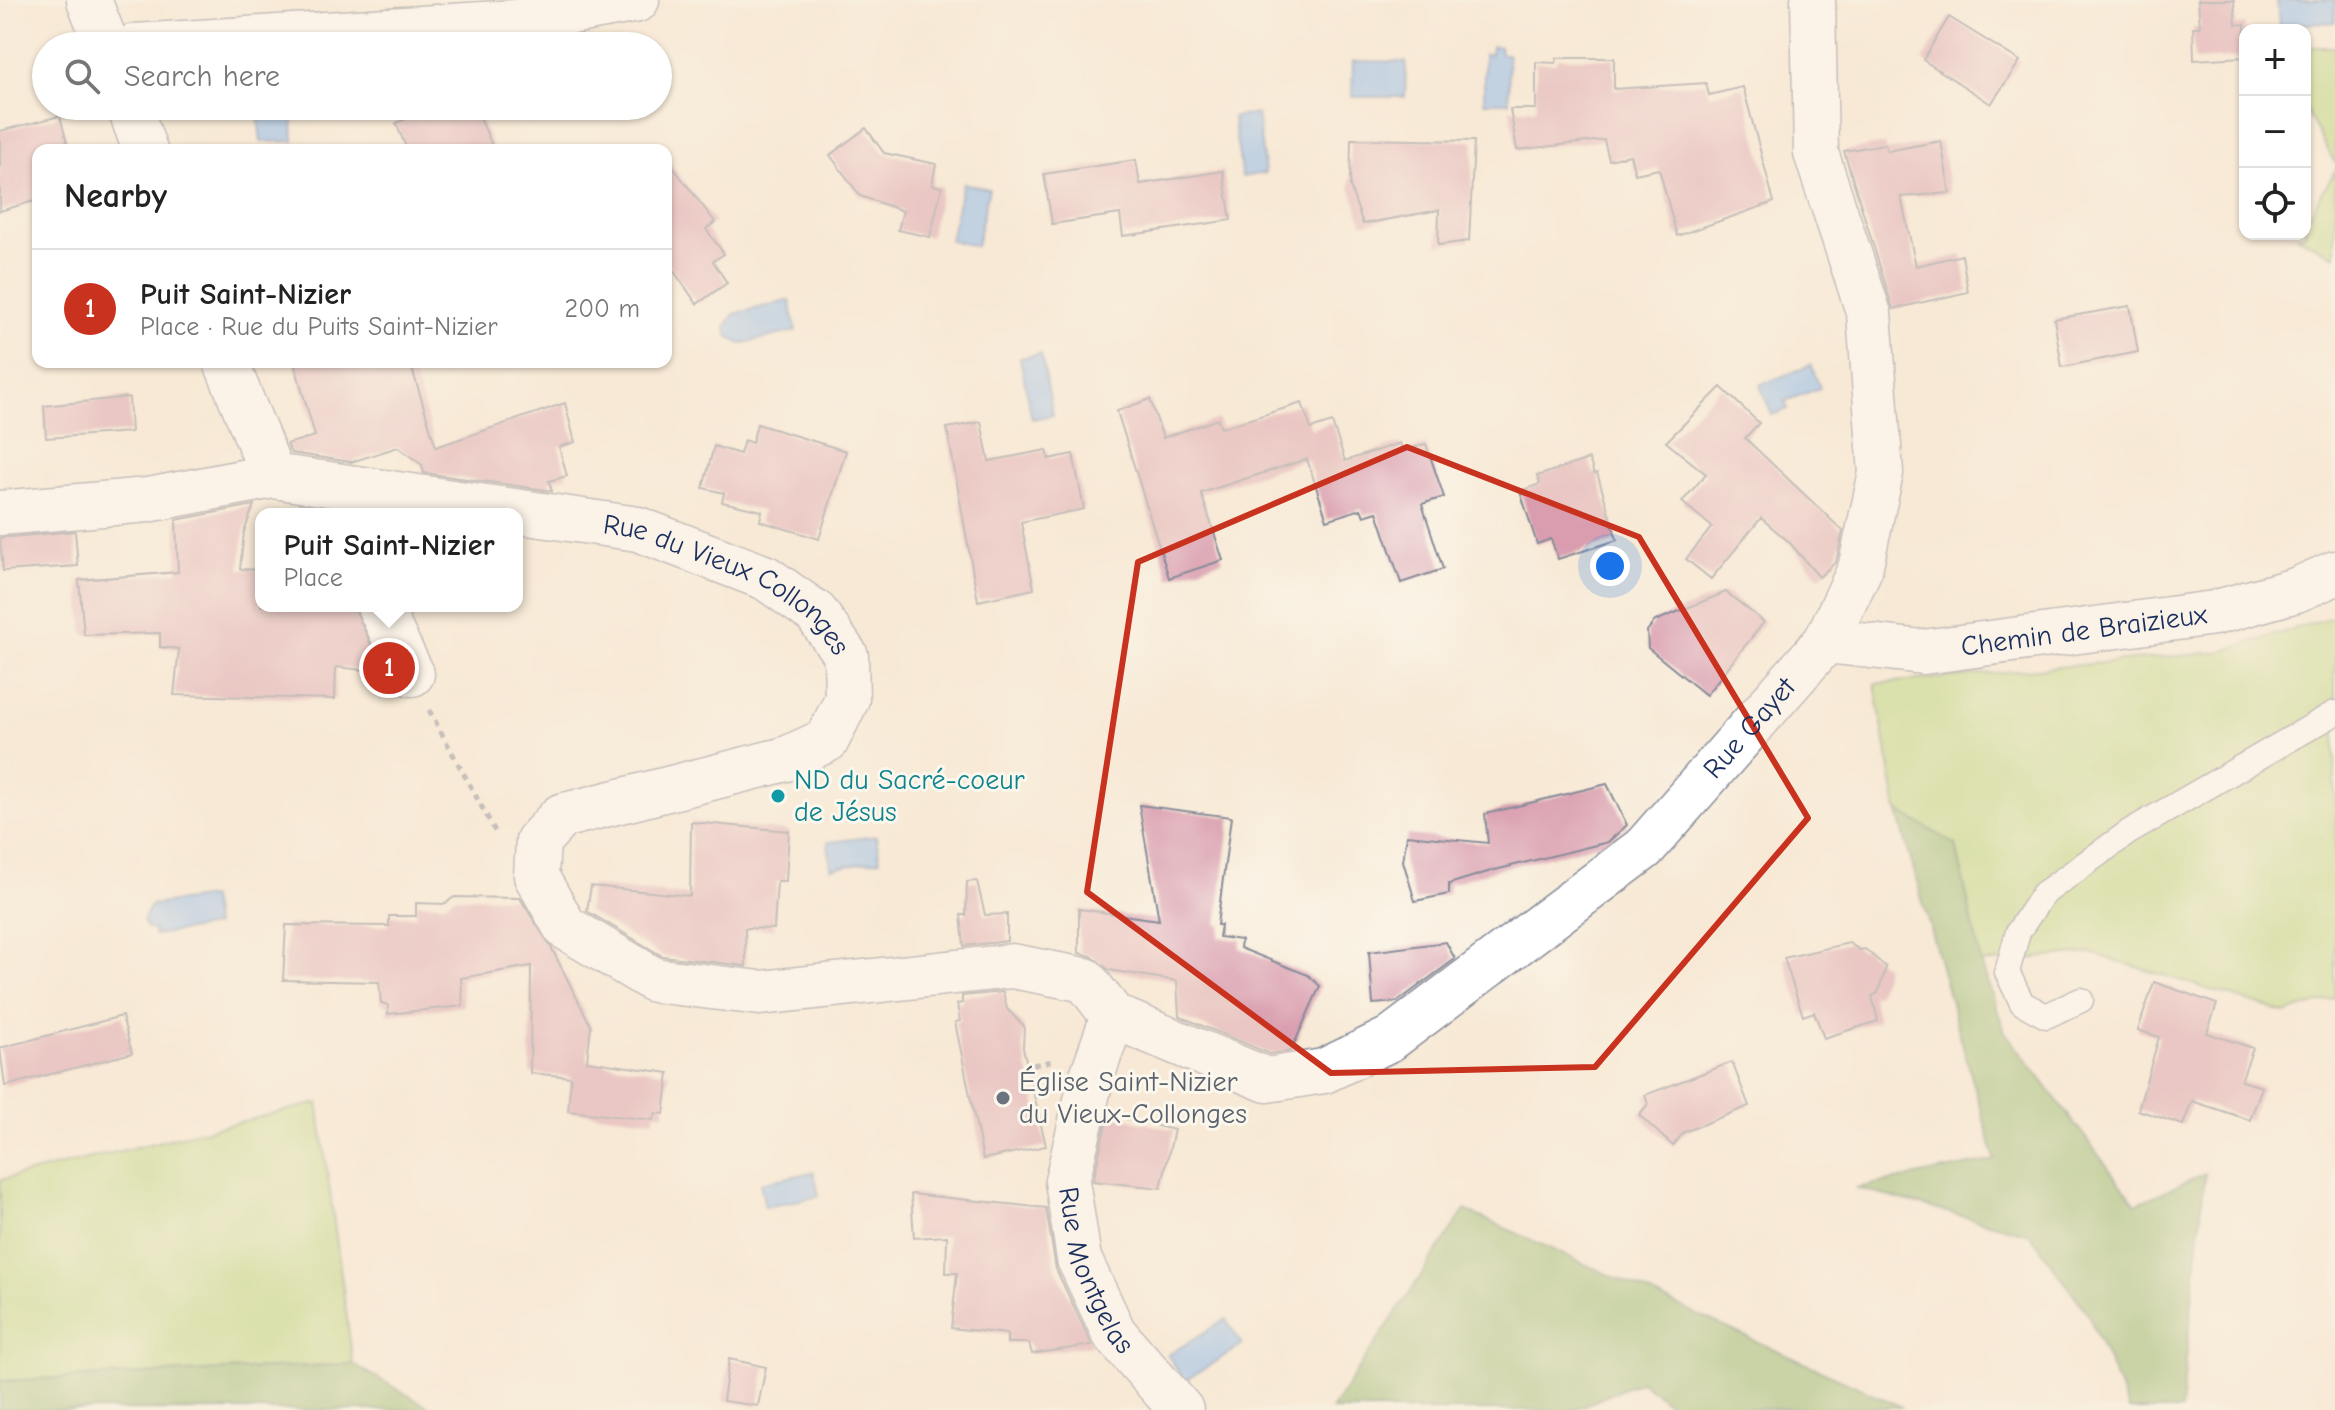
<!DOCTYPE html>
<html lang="en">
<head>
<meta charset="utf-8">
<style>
	:root { --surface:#fff; --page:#f6f6f6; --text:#222; --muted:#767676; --line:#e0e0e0; --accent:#c8321e }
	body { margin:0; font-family:"Comic Neue",sans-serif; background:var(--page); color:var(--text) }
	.controls { position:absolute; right:24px; top:24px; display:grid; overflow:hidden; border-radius:16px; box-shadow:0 2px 6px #0004 }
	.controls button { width:72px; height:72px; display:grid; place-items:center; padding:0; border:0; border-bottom:2px solid var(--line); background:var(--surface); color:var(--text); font:40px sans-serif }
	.you { position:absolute; left:1610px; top:566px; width:28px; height:28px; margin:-20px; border:6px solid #fff; border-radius:50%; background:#1a73e8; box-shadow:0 0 0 12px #1a73e833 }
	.badge { display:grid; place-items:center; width:52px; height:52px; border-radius:50%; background:var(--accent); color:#fff; font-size:26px; font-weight:700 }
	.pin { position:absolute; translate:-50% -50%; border:4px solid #fff; box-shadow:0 2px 8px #0006 }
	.popup { position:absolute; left:255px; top:508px; width:268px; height:104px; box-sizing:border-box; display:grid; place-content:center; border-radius:16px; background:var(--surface); filter:drop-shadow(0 2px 6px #0005); font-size:26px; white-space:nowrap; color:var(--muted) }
	.popup b { font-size:30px; color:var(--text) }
	.popup::after { content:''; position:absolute; left:50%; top:100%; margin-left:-16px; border:16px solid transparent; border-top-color:var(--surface) }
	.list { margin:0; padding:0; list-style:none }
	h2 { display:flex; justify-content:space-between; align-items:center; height:104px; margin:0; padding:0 32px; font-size:34px }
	h2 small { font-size:26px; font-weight:400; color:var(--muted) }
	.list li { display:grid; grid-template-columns:52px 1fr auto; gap:24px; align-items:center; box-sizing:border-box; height:120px; padding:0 32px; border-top:2px solid var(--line) }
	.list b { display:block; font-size:30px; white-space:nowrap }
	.list p { margin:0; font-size:26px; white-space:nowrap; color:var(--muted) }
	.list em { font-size:26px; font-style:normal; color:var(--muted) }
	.icon { flex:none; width:44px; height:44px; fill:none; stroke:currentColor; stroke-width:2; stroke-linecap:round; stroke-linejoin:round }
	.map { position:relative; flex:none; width:2335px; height:1410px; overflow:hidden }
	.search { position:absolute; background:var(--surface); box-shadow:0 2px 6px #0004; left:32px; top:32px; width:640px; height:88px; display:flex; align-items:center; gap:20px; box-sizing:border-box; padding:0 28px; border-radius:44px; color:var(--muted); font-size:30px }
	.panel { position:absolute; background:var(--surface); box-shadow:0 2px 6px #0004; left:32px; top:144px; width:640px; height:224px; border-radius:16px }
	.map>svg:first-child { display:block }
	.green { fill:#b9d77d; stroke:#6a836e; stroke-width:2 }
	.forest { fill:#92b86c; stroke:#567465; stroke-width:2 }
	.water { fill:#82b5ef; stroke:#4e72a6; stroke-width:2 }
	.building { fill:#d99daf }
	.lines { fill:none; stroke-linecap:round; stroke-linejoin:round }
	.service-casing { stroke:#898c9a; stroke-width:27 }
	.minor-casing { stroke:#898c9a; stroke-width:47 }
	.path { stroke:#898c9a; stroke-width:5; stroke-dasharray:6 6; stroke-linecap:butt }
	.service { stroke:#fff; stroke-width:24 }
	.minor { stroke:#fff; stroke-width:44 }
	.marked { fill:none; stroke:#c8321e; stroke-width:6; stroke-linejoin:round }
	.culture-dot { fill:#0f9aa8; stroke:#fbf7ec; stroke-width:3 }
	.worship-dot { fill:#6b7280; stroke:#fbf7ec; stroke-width:3 }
	.labels { text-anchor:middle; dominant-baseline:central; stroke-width:6; stroke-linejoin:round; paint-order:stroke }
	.street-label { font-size:28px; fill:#1b2f5e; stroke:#fbf7ec }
	.culture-label { font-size:28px; fill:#0d838f; stroke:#fbf7ec; text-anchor:start }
	.worship-label { font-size:28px; fill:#5b616d; stroke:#fbf7ec; text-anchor:start }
</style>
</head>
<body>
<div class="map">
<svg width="2335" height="1410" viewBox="0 0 2335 1410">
	<rect width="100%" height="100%" fill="#fbf7ec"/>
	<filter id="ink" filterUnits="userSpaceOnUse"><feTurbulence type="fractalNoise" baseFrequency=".0125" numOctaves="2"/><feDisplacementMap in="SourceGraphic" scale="16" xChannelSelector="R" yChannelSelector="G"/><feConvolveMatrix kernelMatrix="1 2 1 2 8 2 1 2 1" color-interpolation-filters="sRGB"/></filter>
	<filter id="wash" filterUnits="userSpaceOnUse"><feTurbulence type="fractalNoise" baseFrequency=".006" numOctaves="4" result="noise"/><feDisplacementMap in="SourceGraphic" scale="32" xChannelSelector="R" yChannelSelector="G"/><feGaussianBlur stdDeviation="1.8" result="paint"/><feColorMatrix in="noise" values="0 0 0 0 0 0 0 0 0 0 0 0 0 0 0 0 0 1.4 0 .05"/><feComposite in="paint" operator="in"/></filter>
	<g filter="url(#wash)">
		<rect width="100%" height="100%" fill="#f7e9d5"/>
		<path class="green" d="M2305 47H2335V163L2305 109Z
			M2335 171V256L2297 236 2305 234V222Z
			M2335 616V998L2286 1013 2091 953 1981 963 1956 845 1897 810 1875 684 2220 652Z
			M318 1103 353 1364 0 1381V1180Z"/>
		<path class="forest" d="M1897 810 1956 845 1981 963 2005 1032 2136 1204 2205 1173 2181 1410H2129L2088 1314 2030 1234 1856 1188 1995 1160Z
			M1465 1210 1902 1407 1677 1410 1641 1381 1573 1410H1331Z
			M353 1364 434 1410H0V1381Z"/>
		<path class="water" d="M2277 0H2335V22L2279 26Z
			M1492 46 1500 47 1501 54H1508L1509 102H1484V54H1491Z
			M1353 61 1406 62 1405 97H1352Z
			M257 106H292L294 141 261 142Z
			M1257 114 1265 173 1242 177 1233 117Z
			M963 183 989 189 976 246 950 240Z
			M790 300 796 331 740 344 727 335 726 326 734 314Z
			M1041 354 1053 415 1032 419 1020 358Z
			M1811 365 1820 388 1785 401 1788 409 1772 415 1760 385Z
			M876 836 880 860 831 868 828 842Z
			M210 897 215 926 154 935V930L147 928 143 921 151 905Z
			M814 1172 819 1196 765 1207 760 1183Z
			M1226 1319 1242 1345 1184 1381 1168 1355Z"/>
		<g id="blocks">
			<path class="building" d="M2198 0H2234L2236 25 2245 24V57L2194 60 2193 27H2200Z
				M1949 17 2020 61 1991 104 1923 60Z
				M1557 58H1614V89L1706 83 1709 95 1743 87 1774 202 1677 236 1659 169 1635 174 1630 155 1609 160 1604 140 1517 150 1510 109H1536V62L1556 63Z
				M437 106H475L494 150H407L396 123Z
				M60 116 69 150H38V200L0 211V131Z
				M866 128 884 153 936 164 932 185 942 187 930 237 898 230 903 211 860 196 830 155Z
				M1351 139 1474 141 1469 241 1438 245 1439 210 1363 224 1350 187Z
				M1941 141 1950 193 1901 197 1916 266 1962 255 1968 292 1893 309 1844 151 1885 144 1887 151Z
				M666 158 715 222 706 229 724 254 713 261 727 283 697 304 666 260Z
				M1136 160 1140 184 1223 171 1231 220 1123 236 1120 214 1052 224 1044 174Z
				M2130 306 2138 352 2062 367 2054 319Z
				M294 362H410L436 447 565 403 575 442 559 447 567 476 549 481 552 491 424 473 422 465 398 447 351 462 291 453 287 444 315 436Z
				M1721 387 1759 423 1745 438 1843 531 1836 562 1819 577 1789 542 1761 518 1711 579 1686 559 1712 527 1682 502 1706 474 1666 442Z
				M129 397 131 432 46 438 44 406Z
				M1150 399 1163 438 1218 419 1221 428 1302 403 1311 429 1332 422 1345 461 1400 443 1403 451 1426 444 1444 497 1422 504 1443 569 1401 583 1377 512 1364 516 1361 509 1327 520 1307 459 1201 493 1223 560 1169 578 1117 411Z
				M981 422 989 461 1047 450 1049 459 1073 454 1084 509 1021 522 1034 589 978 601 947 428Z
				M757 424 846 451 819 539 760 521 762 511 722 502 724 493 703 488 714 446 740 454 744 440 752 443Z
				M1589 459 1594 474 1597 473 1617 540 1558 559 1551 539 1537 544 1520 491 1540 484 1537 476Z
				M254 505 244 532 240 569 261 570V606H354L383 672 336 667 335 699 174 695 179 649 160 647V633L84 635 79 580 178 572 176 520Z
				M75 531 78 566 3 571 0 538Z
				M1726 592 1764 622 1706 695 1648 648 1647 631 1655 621Z
				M1607 784 1627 825 1608 842 1491 871 1449 884V894L1415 901 1403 861 1407 835 1488 843 1485 814Z
				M1139 805 1231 817 1217 925H1221L1219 937 1241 940 1240 948 1308 975 1320 986 1291 1051 1270 1054 1179 1016 1177 981 1109 970 1091 956 1079 953V909L1159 920Z
				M691 822 789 831 786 881H777L774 929 745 928 746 966 662 956 587 911 591 886 690 896Z
				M977 881 985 915 1007 914V941L964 946 961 915H966L967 882Z
				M454 897 520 898 551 947 591 1026 587 1061 669 1073 664 1114 656 1113 653 1120 568 1111 571 1077 530 1073 531 966 461 978 463 1006 388 1014V1005L381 1003 379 982 283 980 286 925 389 926V916H416V903L445 904Z
				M1446 942 1455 959 1397 1002 1373 1004 1369 952Z
				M1849 943 1860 950 1865 949 1886 967 1878 993 1872 996 1878 1021 1824 1038 1814 1012 1803 1016 1784 958Z
				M2154 982 2217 1004 2207 1033 2253 1048 2241 1081 2262 1087 2250 1120 2192 1101 2183 1125 2138 1110 2159 1037 2138 1030Z
				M1003 992 1007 1009 1024 1026 1023 1048 1046 1146 983 1159 955 1022 960 1021 957 1004 962 1003V996Z
				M122 1016 132 1053 5 1086 0 1048Z
				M1732 1062 1749 1106 1684 1132 1673 1146 1639 1115 1648 1104 1645 1095Z
				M1108 1114 1174 1130 1161 1188 1093 1181Z
				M911 1194 1046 1208 1056 1269 1092 1345 1032 1354 1029 1343H1007V1334L951 1328 957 1273H946L947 1236 914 1238Z
				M729 1359 766 1367 758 1406 723 1401Z"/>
		</g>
	</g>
	<g filter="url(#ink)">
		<use href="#blocks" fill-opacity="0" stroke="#898c9a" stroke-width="2"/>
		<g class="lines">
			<defs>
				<path id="service" d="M2081 1000 2046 1016 2022 1003 2007 972 2018 932 2043 894 2129 832 2335 713"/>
				<g id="minor">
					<path d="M89 0 107 46"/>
					<path d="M135 46 515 22 637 0"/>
					<path d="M129 106 145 150"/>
					<path d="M226 362 273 476"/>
					<path id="s1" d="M0 513 148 500 273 476 638 529 766 578 816 613 846 656 847 699 827 740 786 759 561 816 538 841 536 876 565 927 654 980 760 993 1012 966 1085 980 1113 1016 1267 1080 1324 1071 1390 1039 1644 848 1826 641 1860 569 1881 473 1869 314 1816 153 1813 0"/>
					<path d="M379 606 412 674"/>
					<path id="s2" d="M1826 641 1923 652 2214 613 2296 590 2335 573"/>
					<path id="s3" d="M1113 1016 1091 1079 1067 1181 1079 1259 1114 1333 1181 1410"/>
				</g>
			</defs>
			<use href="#service" class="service-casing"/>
			<use href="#minor" class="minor-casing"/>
			<path class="path" d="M429 710 497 835
				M1033 1065 1051 1061"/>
			<use href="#service" class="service"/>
			<use href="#minor" class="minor"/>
		</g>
	</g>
	<path d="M0 0H2335V1410H0ZM1407 447 1639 537 1808 818 1595 1067 1331 1073 1087 892 1138 562Z" fill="#f7e9d5" fill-opacity=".55" fill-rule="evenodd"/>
	<path class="marked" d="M1407 447 1639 537 1808 818 1595 1067 1331 1073 1087 892 1138 562Z"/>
	<circle class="culture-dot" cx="778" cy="796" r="8"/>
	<circle class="worship-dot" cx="1003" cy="1098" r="8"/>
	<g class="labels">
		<g class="street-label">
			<text stroke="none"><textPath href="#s1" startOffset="750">Rue du Vieux Collonges</textPath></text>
			<text stroke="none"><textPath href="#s2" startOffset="260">Chemin de Braizieux</textPath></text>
			<text stroke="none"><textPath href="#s1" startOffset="2748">Rue Gayet</textPath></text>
			<text stroke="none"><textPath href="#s3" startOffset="266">Rue Montgelas</textPath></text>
		</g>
		<g class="culture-label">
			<text x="794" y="780">ND du Sacré-coeur<tspan x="794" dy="32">de Jésus</tspan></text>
		</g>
		<g class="worship-label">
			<text x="1019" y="1082">Église Saint-Nizier<tspan x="1019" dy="32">du Vieux-Collonges</tspan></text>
		</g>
	</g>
</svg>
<div class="controls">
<button>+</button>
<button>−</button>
<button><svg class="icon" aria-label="locate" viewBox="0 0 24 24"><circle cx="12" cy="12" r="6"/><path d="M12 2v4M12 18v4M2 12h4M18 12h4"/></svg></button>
</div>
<div class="you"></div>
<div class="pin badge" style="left:389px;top:668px">1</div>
<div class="popup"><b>Puit Saint-Nizier</b>Place</div>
<div class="search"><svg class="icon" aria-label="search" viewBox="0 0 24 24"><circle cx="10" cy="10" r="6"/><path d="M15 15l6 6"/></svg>Search here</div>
<section class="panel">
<h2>Nearby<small></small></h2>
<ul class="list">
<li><span class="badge">1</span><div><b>Puit Saint-Nizier</b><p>Place · Rue du Puits Saint-Nizier</p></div><em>200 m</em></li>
</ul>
</section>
</div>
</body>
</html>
